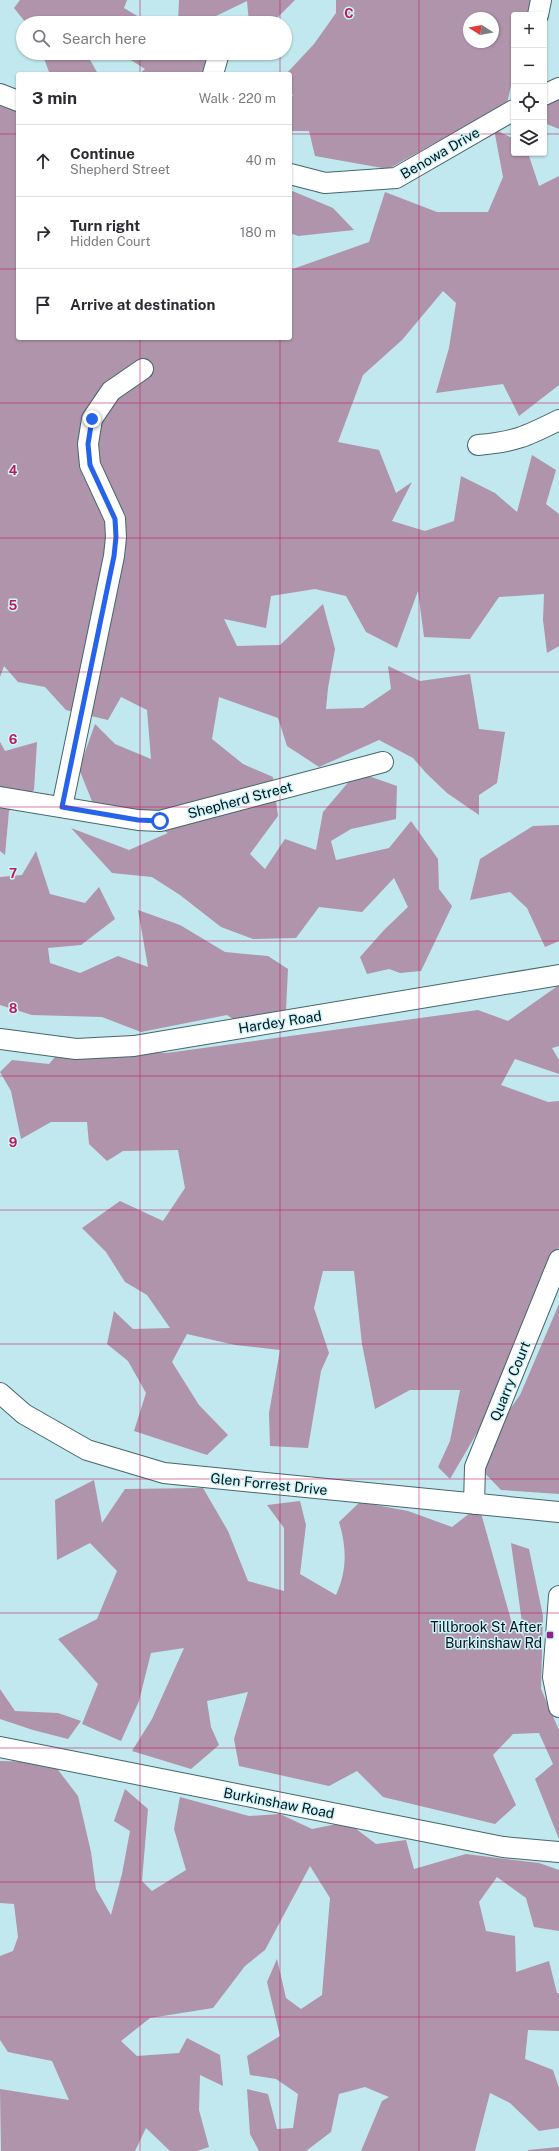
<!DOCTYPE html>
<html lang="en">
<head>
<meta charset="utf-8">
<style>
	:root { --surface:#fff; --page:#f7f7f7; --text:#2b2b33; --muted:#7c7c81; --line:#e1e1e2 }
	body { margin:0; font-family:"Public Sans",sans-serif; background:var(--page); color:var(--text) }
	.controls { position:absolute; right:12px; top:12px; display:grid; overflow:hidden; border-radius:4px; box-shadow:0 1px 3px #0004 }
	.controls button { width:36px; height:36px; display:grid; place-items:center; padding:0; border:0; border-bottom:1px solid var(--line); background:var(--surface); color:var(--text); font:20px sans-serif }
	.compass { position:absolute; left:463px; top:12px; width:36px; height:36px; border-radius:50%; background:var(--surface); box-shadow:0 1px 3px #0004; rotate:281deg }
	.stop { position:absolute; width:12px; height:12px; margin:-9px; border:3px solid #2563eb; border-radius:50%; background:#fff }
	.stop.end { background:#2563eb; border-color:#fff; box-shadow:0 1px 4px #0008 }
	.list { margin:0; padding:0; list-style:none }
	h2 { display:flex; justify-content:space-between; align-items:center; height:52px; margin:0; padding:0 16px; font-size:17px }
	h2 small { font-size:13px; font-weight:400; color:var(--muted) }
	.list li { display:grid; grid-template-columns:26px 1fr auto; gap:12px; align-items:center; box-sizing:border-box; height:72px; padding:0 16px; border-top:1px solid var(--line) }
	.list b { display:block; font-size:15px; white-space:nowrap }
	.list p { margin:0; font-size:13px; white-space:nowrap; color:var(--muted) }
	.list em { font-size:13px; font-style:normal; color:var(--muted) }
	.icon { flex:none; width:22px; height:22px; fill:none; stroke:currentColor; stroke-width:2; stroke-linecap:round; stroke-linejoin:round }
	.map { position:relative; flex:none; width:559px; height:2151px; overflow:hidden }
	.search { position:absolute; background:var(--surface); box-shadow:0 1px 3px #0004; left:16px; top:16px; width:276px; height:44px; display:flex; align-items:center; gap:10px; box-sizing:border-box; padding:0 14px; border-radius:22px; color:var(--muted); font-size:15px }
	.panel { position:absolute; background:var(--surface); box-shadow:0 1px 3px #0004; left:16px; top:72px; width:276px; height:268px; border-radius:4px }
	.map>svg:first-child { display:block }
	.forest { fill:#af94ab; fill-rule:evenodd }
	.lines { fill:none; stroke-linecap:round; stroke-linejoin:round }
	.minor-casing { stroke:#43676d; stroke-width:22 }
	.minor { stroke:#fff; stroke-width:20 }
	.route { stroke:#2563eb; stroke-width:5 }
	.grid { fill:none; stroke:#c2185b; stroke-width:1; stroke-opacity:0.55 }
	.poi-dot { fill:#902588; stroke:#cdf5fb; stroke-width:1.5 }
	.labels { text-anchor:middle; dominant-baseline:central; stroke-width:3; stroke-linejoin:round; paint-order:stroke }
	.street-label { font-size:14px; fill:#051316; stroke:#cdf5fb }
	.poi-label { font-size:14px; fill:#051316; stroke:#cdf5fb; text-anchor:end }
	.grid-label { font-size:13px; text-anchor:middle; font-weight:bold; fill:#c2185b; stroke:#cdf5fb; stroke-width:3; stroke-linejoin:round; paint-order:stroke }
</style>
</head>
<body>
<div class="map">
<svg width="559" height="2151" viewBox="0 0 559 2151">
	<rect width="100%" height="100%" fill="#c0e8ee"/>
	<path class="forest" d="M20 0H127L124 8 149 23H26L14 8Z
		M179 0H295L272 23H249L247 1 214 17 213 23H159L178 22Z
		M336 0H532L529 15H514V73L507 103 388 169 315 156 309 131H290V100L293 95 290 93V74H286L314 44 336 13ZM469 18H493V42H469Z
		M42 53H102L89 58 98 74H53L49 72Z
		M120 53H207L203 74H139L145 69Z
		M18 94V338H290V270L369 242 385 192 437 212H488L503 177 494 129 514 139V153H528L539 186 559 176V385L519 416 503 384 436 393 449 348 456 303 443 291 402 340 363 375 338 442 379 450 396 493 412 482 392 521 425 531 454 521 461 476 495 493 517 512 532 455 556 470 546 504 559 514V646L547 653 543 620 544 594 499 597 470 639 424 637 418 591 397 648 366 632 346 596 315 589 271 596 266 628 224 619 237 646 280 645 323 604 335 649 328 688 326 709 363 708 391 689 388 666 420 681 470 674 479 729 505 732 497 783 479 795V815L447 793 426 773 413 758 379 740 319 767 287 746 278 718 219 697 212 739 243 764 273 777 278 816 250 854 265 869 285 839 316 850 323 812 357 772 397 786 396 819 351 829 331 841 336 860 389 848 411 821 438 859 439 889 452 906 421 971 400 973 389 969 367 974 360 957 384 930 408 907 394 878 362 912 319 907 296 938 253 939 221 927 180 895 152 877 112 873 71 828 129 850 168 833 140 818 98 816 79 769 95 724 115 744 151 759 147 710 121 697 108 720 66 710 45 687 18 682 4 666 0 677V98Z
		M559 95V129L544 123V113L549 99Z
		M290 190 333 208 354 230 298 236 290 233Z
		M0 742 5 751 37 742 34 790 9 811 5 855 0 851Z
		M559 825V941L545 947 527 908 510 892 470 900 480 859 533 826Z
		M36 851 50 894 85 903 99 887 115 919 81 945 48 948 50 963 80 973 118 956 148 967 138 910 180 925 225 952 268 956 288 969 286 1010 254 1033 227 1015 141 1032 102 1017 32 1015 0 1005V877L22 875Z
		M559 985V1046L552 1048 559 1060V1074L515 1059 501 1085 548 1102 559 1101V1247L552 1269 495 1402 450 1479 438 1467 450 1441 460 1390H410L375 1409 362 1344 354 1271H323L314 1308 329 1353 321 1371 308 1448 270 1446 269 1413 280 1350 235 1345 187 1334 172 1362 199 1405 228 1435 207 1455 134 1431 146 1393 128 1361 107 1344 114 1311 133 1329 170 1328 147 1295 125 1282 106 1252 82 1228 120 1201 163 1221 185 1188 178 1150 123 1151 107 1161 89 1144 87 1122H51L21 1139 11 1091 0 1072 12 1060 49 1064 66 1044 167 1053 478 1010 508 1021Z
		M559 1304V1494L501 1490 478 1466 479 1453 520 1395Z
		M94 1480 102 1523 125 1489 203 1488 228 1531 248 1581 284 1591V1528L267 1505 300 1501 306 1525 300 1574 336 1595C347 1571 347 1548 339 1522L360 1502 408 1511 452 1527 479 1506 511 1620 524 1637 511 1543 529 1549 543 1616 541 1689 559 1730V1839L535 1779 553 1764 539 1733 513 1734 493 1755 516 1805 495 1824 383 1797 357 1771 329 1786 239 1766 234 1739 248 1692 207 1701 211 1727 219 1745 191 1769 132 1751 152 1719 184 1648 151 1653 139 1701 121 1741 82 1724 98 1684 58 1639 97 1619 117 1571 90 1543 57 1560 55 1500Z
		M0 1689 15 1711 58 1713 81 1721 68 1739 33 1730 0 1719Z
		M0 1761 52 1762 78 1796 91 1852 96 1889 111 1915 122 1874 130 1831 114 1821 125 1789 148 1809 142 1881 152 1891 186 1870 174 1829 180 1797 249 1816 280 1814 312 1829 347 1822 376 1844 406 1840 414 1869 466 1854 539 1863 559 1870V1931L534 1927 526 1898 497 1877 479 1902 486 1931 515 1936 516 1972 549 1961 557 1993H559V2031L528 2030 525 2059 553 2070 559 2088V2128L539 2131 510 2103 490 2093 475 2151H361L382 2101 389 2097 365 2087 339 2094 331 2132 306 2151H259L250 2134 247 2089 268 2094 277 2129 293 2128 298 2094 276 2079 250 2075 247 2056 280 2036 267 1982 277 1959 286 1998 301 2009 322 1995 330 1898 310 1866 265 1950 245 1966 213 2008 150 2018 121 2041 137 2056 179 2053 187 2038 220 2055 223 2086 200 2075 199 2110 209 2147 197 2151H170L146 2128 135 2151H1L0 2089 69 2100 52 2061 8 2052 0 2040V1956L13 1951 18 1937 14 1904 0 1903Z
		M559 2147V2151H528V2150Z"/>
	<g class="lines">
		<defs>
			<path id="minor" d="M538 15 541 0
				M213 74 219 53
				M0 94 18 101
				M544 95 559 88
				M290 174 325 183 396 178 514 110
				M478 445C515 442 527 436 559 420
				M0 797 138 820 160 821 383 762
				M62 807 114 556 116 537 115 519 90 465 88 444 92 419 111 391 143 369
				M0 1039 76 1049 134 1046 559 975
				M0 1393 24 1414 87 1450 164 1473 559 1512
				M474 1504 475 1467 559 1260
				M559 1596 553 1677 559 1707
				M0 1747 503 1847 559 1852"/>
		</defs>
		<use href="#minor" class="minor-casing"/>
		<use href="#minor" class="minor"/>
	</g>
	<g class="lines">
		<path class="route" d="M92 419 88 444 90 465 115 519 116 537 114 556 62 807 138 820 160 821"/>
	</g>
	<path class="grid" d="M140 0V23M280 0V23M419 0V2151M140 53V74M280 53V74M0 134H18M290 134H514M544 134H559M0 269H18M290 269H559M140 338V2151M280 338V2151M0 403H559M0 538H559M0 672H559M0 807H559M0 941H559M0 1076H559M0 1210H559M0 1344H559M0 1479H559M0 1613H559M0 1748H559M0 1882H559M0 2017H559"/>
	<rect class="poi-dot" x="546" y="1631" width="8" height="8" rx="2"/>
	<g class="labels">
		<g class="street-label">
			<text transform="translate(440 153) rotate(-30)">Benowa Drive</text>
			<text transform="translate(240 800) rotate(-15)">Shepherd Street</text>
			<text transform="translate(280 1022) rotate(-9)">Hardey Road</text>
			<text transform="translate(510 1381) rotate(-68)">Quarry Court</text>
			<text transform="translate(269 1484) rotate(6)">Glen Forrest Drive</text>
			<text transform="translate(279 1803) rotate(11)">Burkinshaw Road</text>
		</g>
		<g class="poi-label">
			<text x="542" y="1627">Tillbrook St After<tspan x="542" dy="16">Burkinshaw Rd</tspan></text>
		</g>
	</g>
	<g class="grid-label">
		<text x="349" y="18">C</text>
		<text x="13" y="475">4</text>
		<text x="13" y="610">5</text>
		<text x="13" y="744">6</text>
		<text x="13" y="878">7</text>
		<text x="13" y="1013">8</text>
		<text x="13" y="1147">9</text>
	</g>
</svg>
<div class="controls">
<button>+</button>
<button>−</button>
<button><svg class="icon" aria-label="locate" viewBox="0 0 24 24"><circle cx="12" cy="12" r="6"/><path d="M12 2v4M12 18v4M2 12h4M18 12h4"/></svg></button>
<button><svg class="icon" aria-label="layers" viewBox="0 0 24 24"><path d="M12 4l9 5-9 5-9-5zM3 14l9 5 9-5"/></svg></button>
</div>
<svg class="compass" viewBox="-18 -18 36 36"><path d="M0-13l5 13h-10z" fill="#e53935"/><path d="M0 13l5-13h-10z" fill="#7c7c81"/></svg>
<div class="stop" style="left:160px;top:821px"></div>
<div class="stop end" style="left:92px;top:419px"></div>
<div class="search"><svg class="icon" aria-label="search" viewBox="0 0 24 24"><circle cx="10" cy="10" r="6"/><path d="M15 15l6 6"/></svg>Search here</div>
<section class="panel">
<h2>3 min<small>Walk · 220 m</small></h2>
<ul class="list">
<li><svg class="icon" aria-label="ahead" viewBox="0 0 24 24"><path d="M12 20V5M6 11l6-6 6 6"/></svg><div><b>Continue</b><p>Shepherd Street</p></div><em>40 m</em></li>
<li><svg class="icon" aria-label="right" viewBox="0 0 24 24"><path d="M7 20v-9h11M14 6l5 5-5 5"/></svg><div><b>Turn right</b><p>Hidden Court</p></div><em>180 m</em></li>
<li><svg class="icon" aria-label="arrive" viewBox="0 0 24 24"><path d="M6 21V4h12l-3 4 3 4H6"/></svg><div><b>Arrive at destination</b></div></li>
</ul>
</section>
</div>
</body>
</html>
